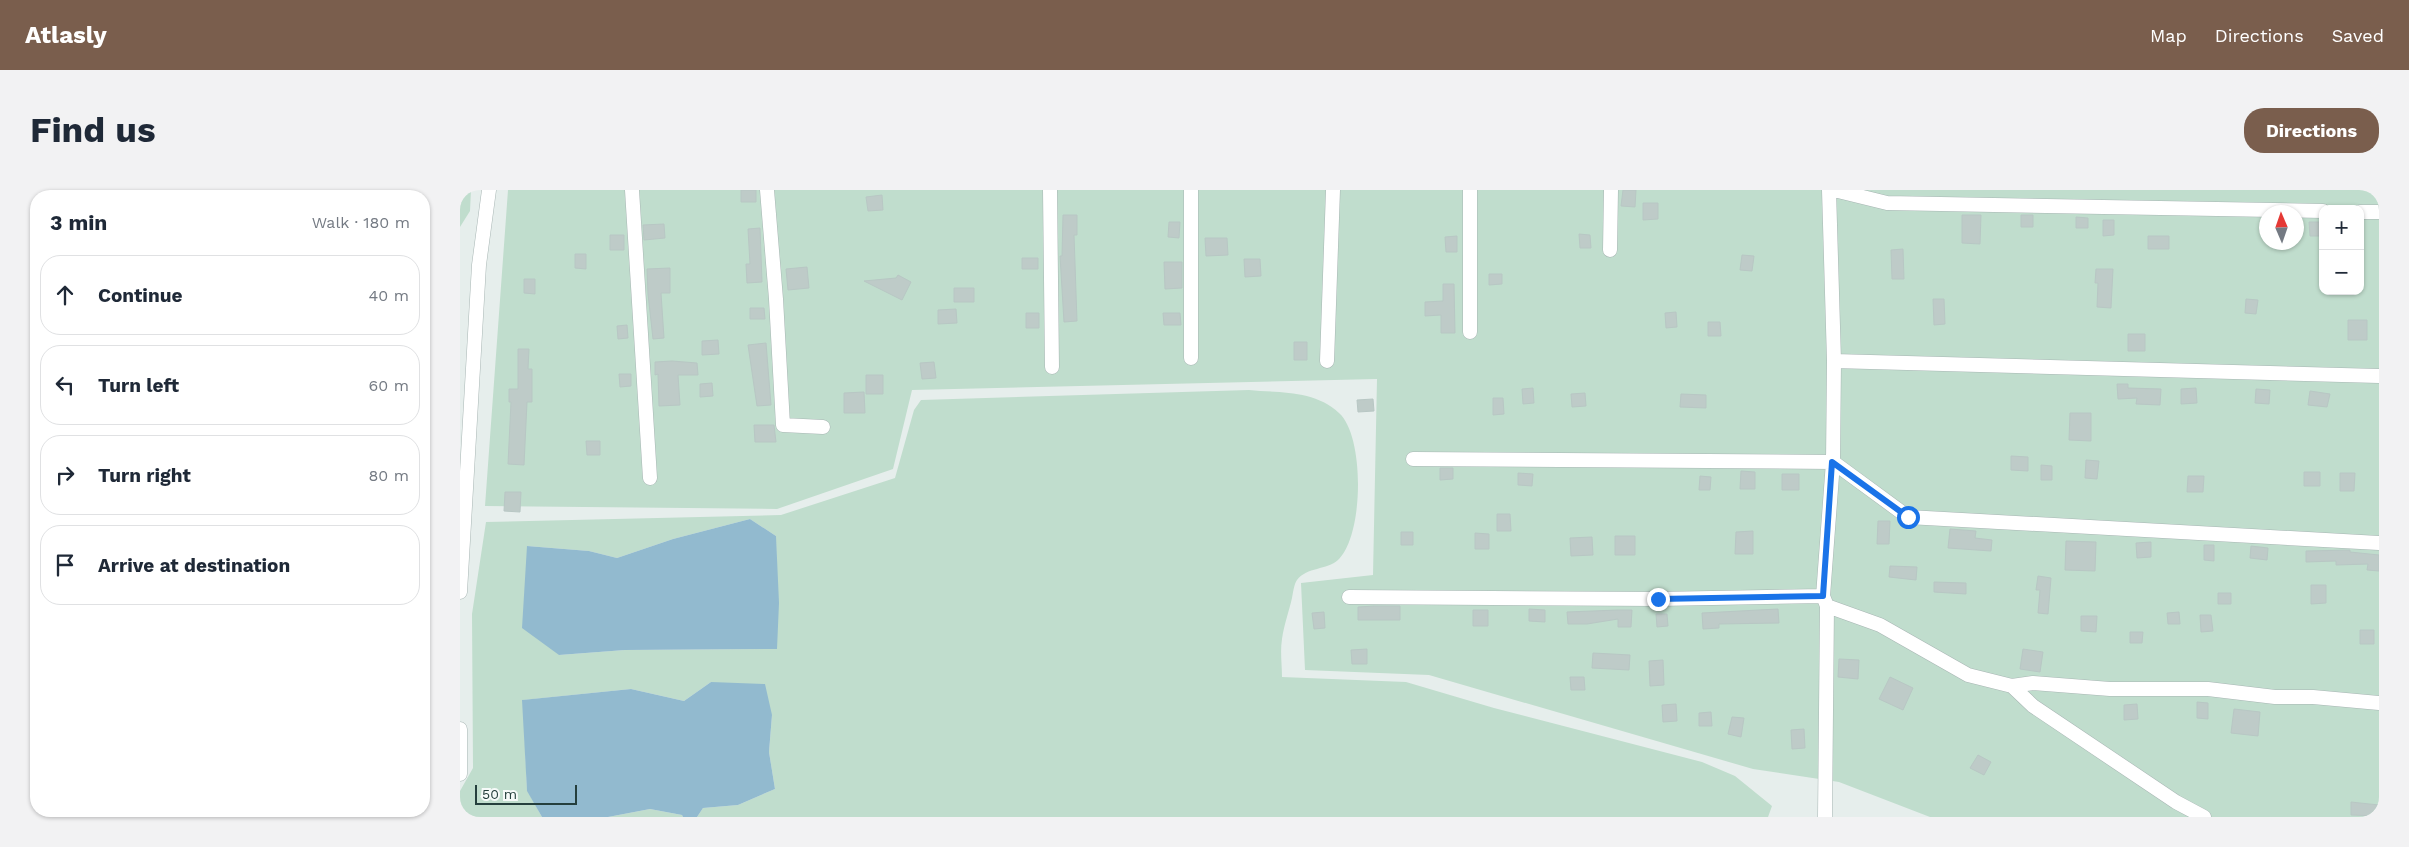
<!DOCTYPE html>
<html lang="en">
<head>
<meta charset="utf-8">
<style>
	:root { --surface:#fff; --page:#f2f2f3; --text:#1f2937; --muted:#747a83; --line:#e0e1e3; --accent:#7a5e4d }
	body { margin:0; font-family:"Work Sans",sans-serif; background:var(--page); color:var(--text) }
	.controls { position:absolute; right:15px; top:15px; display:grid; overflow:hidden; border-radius:10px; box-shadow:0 1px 4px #0004 }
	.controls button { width:45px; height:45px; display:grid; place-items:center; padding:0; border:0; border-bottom:1px solid var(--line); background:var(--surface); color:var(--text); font:25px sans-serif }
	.compass { position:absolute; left:1799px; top:15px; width:45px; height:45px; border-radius:50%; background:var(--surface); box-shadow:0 1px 4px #0004; rotate:358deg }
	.scale { position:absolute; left:15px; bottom:12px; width:102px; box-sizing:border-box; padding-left:5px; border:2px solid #253f3d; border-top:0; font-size:14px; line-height:18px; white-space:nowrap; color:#253f3d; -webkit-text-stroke:4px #f6faf9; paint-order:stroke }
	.stop { position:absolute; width:15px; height:15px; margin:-11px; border:4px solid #1a73e8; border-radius:50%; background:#fff }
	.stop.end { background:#1a73e8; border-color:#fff; box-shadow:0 1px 5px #0008 }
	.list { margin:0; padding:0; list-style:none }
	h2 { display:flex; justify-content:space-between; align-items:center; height:65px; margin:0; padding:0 20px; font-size:21px }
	h2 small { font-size:16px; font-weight:400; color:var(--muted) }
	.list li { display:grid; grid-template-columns:32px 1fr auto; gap:15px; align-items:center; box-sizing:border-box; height:80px; margin:0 10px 10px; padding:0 10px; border:1px solid var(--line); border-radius:20px }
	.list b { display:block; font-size:19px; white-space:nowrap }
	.list em { font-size:16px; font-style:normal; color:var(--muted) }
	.icon { flex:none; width:28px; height:28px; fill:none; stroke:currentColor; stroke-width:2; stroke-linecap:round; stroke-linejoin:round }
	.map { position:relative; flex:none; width:1919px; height:627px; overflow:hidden; border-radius:20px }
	header { display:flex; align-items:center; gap:30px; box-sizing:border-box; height:70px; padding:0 25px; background:var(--accent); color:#fff }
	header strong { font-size:24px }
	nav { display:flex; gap:28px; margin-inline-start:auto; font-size:18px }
	.intro { display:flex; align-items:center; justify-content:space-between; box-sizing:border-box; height:120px; padding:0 30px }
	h1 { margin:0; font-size:35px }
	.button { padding:12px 22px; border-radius:20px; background:var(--accent); color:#fff; font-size:18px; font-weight:700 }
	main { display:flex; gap:30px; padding:0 30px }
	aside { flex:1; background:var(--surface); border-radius:20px; box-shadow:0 1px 4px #0004 }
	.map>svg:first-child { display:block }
	.green { fill:#c0ddcd; fill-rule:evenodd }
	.water { fill:#92bacf }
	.building { fill:#becbc8; stroke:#b8c7c4 }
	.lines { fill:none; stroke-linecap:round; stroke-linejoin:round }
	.minor-casing { stroke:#a8b6b4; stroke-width:15 }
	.minor { stroke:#fff; stroke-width:14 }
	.route { stroke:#1a73e8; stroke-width:6 }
</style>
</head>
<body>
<header>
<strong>Atlasly</strong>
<nav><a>Map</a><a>Directions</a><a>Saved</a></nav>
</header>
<div class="intro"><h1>Find us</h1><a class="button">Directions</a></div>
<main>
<aside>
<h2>3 min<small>Walk · 180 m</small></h2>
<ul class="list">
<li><svg class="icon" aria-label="ahead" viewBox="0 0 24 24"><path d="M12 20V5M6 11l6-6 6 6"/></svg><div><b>Continue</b></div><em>40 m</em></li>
<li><svg class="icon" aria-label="left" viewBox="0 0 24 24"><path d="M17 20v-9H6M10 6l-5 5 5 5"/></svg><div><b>Turn left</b></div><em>60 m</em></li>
<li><svg class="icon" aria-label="right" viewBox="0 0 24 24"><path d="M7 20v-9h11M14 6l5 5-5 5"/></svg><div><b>Turn right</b></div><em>80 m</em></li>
<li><svg class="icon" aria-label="arrive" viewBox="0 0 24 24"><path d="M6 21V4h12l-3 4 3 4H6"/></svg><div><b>Arrive at destination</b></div></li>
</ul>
</aside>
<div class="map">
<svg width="1919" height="627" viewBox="0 0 1919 627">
	<rect width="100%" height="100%" fill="#e6eeec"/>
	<path class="green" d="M0 0H11L10 21 0 37Z
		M48 0H1919V627H1470L1379 592 1293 579 969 485 845 480 841 393 913 385 917 189 452 200 433 279 317 319 25 316ZM1863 19H1900V101H1863ZM1806 22H1836V52H1806Z
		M789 200C820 203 855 200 879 223 905 246 904 346 878 370 867 380 847 377 837 390 834 394 833 403 832 408 829 421 824 435 822 449 820 461 822 475 822 487L946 492 1034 518 1242 572 1275 586 1312 616 1308 627H237L243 618 278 615 315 599 309 562 312 525 251 492 224 511 171 499 63 510 67 600 82 627H0V601L13 578 12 424 26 332 321 325 435 288 454 220 461 210ZM290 329 316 346 317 459 165 460 99 465 67 356 129 361 157 368 213 349Z
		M190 619 222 625 223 627H148Z"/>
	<path class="water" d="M290 329 316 346 319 413 317 459 165 460 99 465 62 438 67 356 129 361 157 368 213 349Z
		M251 492 305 494 312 525 309 562 315 599 278 615 243 618 237 627H223L222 625 190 619 148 627H82L67 601 62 510 171 499 224 511Z"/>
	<path class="building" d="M281 0H296V12H281Z
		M1163 0H1176L1175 17 1161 16Z
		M422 5 423 20 408 21 406 7Z
		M1183 13H1198V29L1183 30Z
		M603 25H617V45H614L617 131 604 132 600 66H602Z
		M1502 25H1521L1520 54 1502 53Z
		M1561 25H1573V37H1561Z
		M1616 27 1628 28V38H1616Z
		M1643 30H1654V45L1643 46Z
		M709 32H720L719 48 708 47Z
		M1849 32H1863V46H1850Z
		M204 34 205 48 184 50 183 35Z
		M300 38 302 92 287 93 286 74H290L288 39Z
		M1119 44 1130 45 1131 58H1120Z
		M150 45H164V60H150Z
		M997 46V62H986L985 47Z
		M1688 46H1709V59H1688Z
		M745 48H767L768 65 746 66Z
		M1443 59 1444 89H1432L1431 60Z
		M115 64H126V79L115 78Z
		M1282 65 1294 66 1292 81 1280 80Z
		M562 68H578V79H562Z
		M784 69H800L801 86 785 87Z
		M704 72H722V98L705 99Z
		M347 77 349 98 328 100 326 79Z
		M210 78V103H201L204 148 193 149 188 104 187 79Z
		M1636 79H1653L1651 118 1637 117 1638 93H1635Z
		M1029 84H1042V94L1029 95Z
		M438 85 451 92 442 110 404 91 436 88Z
		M64 89H75V104L64 103Z
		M983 94H994L995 143H981V125L965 126V112L983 111Z
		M494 98H514V112H494Z
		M1473 109H1484L1485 134 1474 135Z
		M1786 109 1798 110 1796 124 1785 123Z
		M290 118H304L305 129H290Z
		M496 119 497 133 478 134V120Z
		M1216 122 1217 137 1206 138 1205 123Z
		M566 123H579V138H566Z
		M703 123H720L721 135H704Z
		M1888 130H1907V150H1888Z
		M1248 132H1260L1261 146H1248Z
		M167 135 168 148 158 149 157 136Z
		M1668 144H1685V161H1668Z
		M258 150 259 164 242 165V151Z
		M834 152H847V170H834Z
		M306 153 311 215 297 216 288 155Z
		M58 159H69L68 179H72V212H67L64 275 48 274 51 212H49V199H58Z
		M212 171 237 173 238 185H218L220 215 199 216 198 184 195 185V172Z
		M474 172 476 188 462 189 460 173Z
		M159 184H171V196L160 197Z
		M406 185H423V204H406Z
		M252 193 253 206 240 207V194Z
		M1657 194H1668V198L1701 199 1700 215 1676 214 1677 208 1658 209Z
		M1073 198 1074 213 1063 214 1062 199Z
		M1736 198 1737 213 1721 214V199Z
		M1796 199 1810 200 1809 214 1795 213Z
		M1850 201 1870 204 1867 217 1848 215Z
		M404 202 405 223H384V203Z
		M1125 203 1126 216 1112 217 1111 204Z
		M1221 204 1246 205V218L1220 217Z
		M1033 208H1043L1044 224 1033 225Z
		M913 209 914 221 898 222 897 210Z
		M1610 223H1631V251L1609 250Z
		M294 235H314L316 252H295Z
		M126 251H140V265H127Z
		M1551 266 1568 267V281L1551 280Z
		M1626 270 1639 271 1637 289 1625 288Z
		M1581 275 1592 276V290H1581Z
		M980 278H993V289L980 290Z
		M1281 281 1295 282V299H1280Z
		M1844 282H1860V296H1844Z
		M1058 283 1073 284 1072 296 1058 295Z
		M1880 283H1895L1894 301H1880Z
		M1322 284H1339V300H1322Z
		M1240 286 1251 287 1250 300H1239Z
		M1728 286H1744L1743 302H1727Z
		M45 302H61L60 322 44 321Z
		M1037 324H1050L1051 341H1037Z
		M1418 331H1430L1429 354H1417Z
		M1490 339 1516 341 1515 348 1532 350 1531 361 1488 358Z
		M1293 341V364H1275L1276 342Z
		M941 342H953V355H941Z
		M1015 343 1029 344V359H1015Z
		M1155 346H1175V365H1155Z
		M1132 347 1133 365 1111 366 1110 348Z
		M1606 351 1636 352 1635 381 1605 380Z
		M1691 352V367L1677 368 1676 353Z
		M1744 355H1754V371L1744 370Z
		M1791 356 1808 358 1807 370 1790 368Z
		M1890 360V362L1919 365V381L1907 380 1908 374 1876 375V371L1846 372V361Z
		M1430 376 1457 377 1456 390 1429 387Z
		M1578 386 1591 388 1588 424 1578 423 1580 400H1576Z
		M1474 392 1506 393V404L1474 402Z
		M1851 395H1866V413L1851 414Z
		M1758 403H1771V414H1758Z
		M914 416H940V430H898V417Z
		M1069 419 1085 420V432L1069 431Z
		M1318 419 1319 433 1259 434V438L1243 439 1242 423Z
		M1013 420H1028V436H1013Z
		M1158 420H1172L1171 437H1158V429L1127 434H1108L1107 422Z
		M864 422 865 438 854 439 852 423Z
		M1719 422 1720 434H1708L1707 423Z
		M1196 424H1207L1208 436 1197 437Z
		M1740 425H1751L1753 441 1741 442Z
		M1621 426H1637L1636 442 1621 441Z
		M1900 440H1914V454H1900Z
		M1670 442H1683L1682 453H1670Z
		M907 459V474H892L891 460Z
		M1563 459 1583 462 1580 482 1560 479Z
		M1133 463 1170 465 1169 480 1132 478Z
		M1379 469 1399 470 1398 489 1378 487Z
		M1203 470 1204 495 1190 496 1189 471Z
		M1110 487H1124L1125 500H1111Z
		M1430 487 1453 498 1443 520 1419 509Z
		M1737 512 1748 513V529L1737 528Z
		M1216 514 1217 531 1203 532 1202 515Z
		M1677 514 1678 529 1664 530V515Z
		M1774 519 1800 522 1798 546 1771 543Z
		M1251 522 1252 536H1239V523Z
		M1272 527 1284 528 1281 547 1268 544Z
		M1344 539 1345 558 1332 559 1331 540Z
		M1518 565 1531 572 1524 585 1510 578Z
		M1891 612 1919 615V626L1891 625Z"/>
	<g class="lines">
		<defs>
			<path id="minor" d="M172 0 190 288
				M307 0 316 109 323 235 363 237
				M590 0 592 177
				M731 0V168
				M1374 0 1427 13 1863 21
				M1900 22H1919
				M1150 60 1151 0
				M1010 142V0
				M867 171 873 0
				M1374 171 1919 186
				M953 269 1373 272 1448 327 1919 353
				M0 402 19 75 29 0
				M889 407 1198 409 1363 406
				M1367 416 1420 435 1508 485 1552 496 1573 516 1716 612 1744 627
				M1552 496 1573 493 1650 499H1748L1815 507H1853L1919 513
				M0 539V584
				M1365 627 1367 416 1363 406 1373 272 1374 171 1369 0"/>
		</defs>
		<use href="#minor" class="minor-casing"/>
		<use href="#minor" class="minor"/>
	</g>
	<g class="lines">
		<path class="route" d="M1198 409 1363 406 1372 272 1448 327"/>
	</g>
</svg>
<div class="controls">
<button>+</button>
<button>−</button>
</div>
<svg class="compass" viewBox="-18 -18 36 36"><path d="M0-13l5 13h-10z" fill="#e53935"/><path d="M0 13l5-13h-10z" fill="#747a83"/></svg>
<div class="scale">50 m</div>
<div class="stop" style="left:1448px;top:327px"></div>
<div class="stop end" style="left:1198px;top:409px"></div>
</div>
</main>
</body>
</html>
